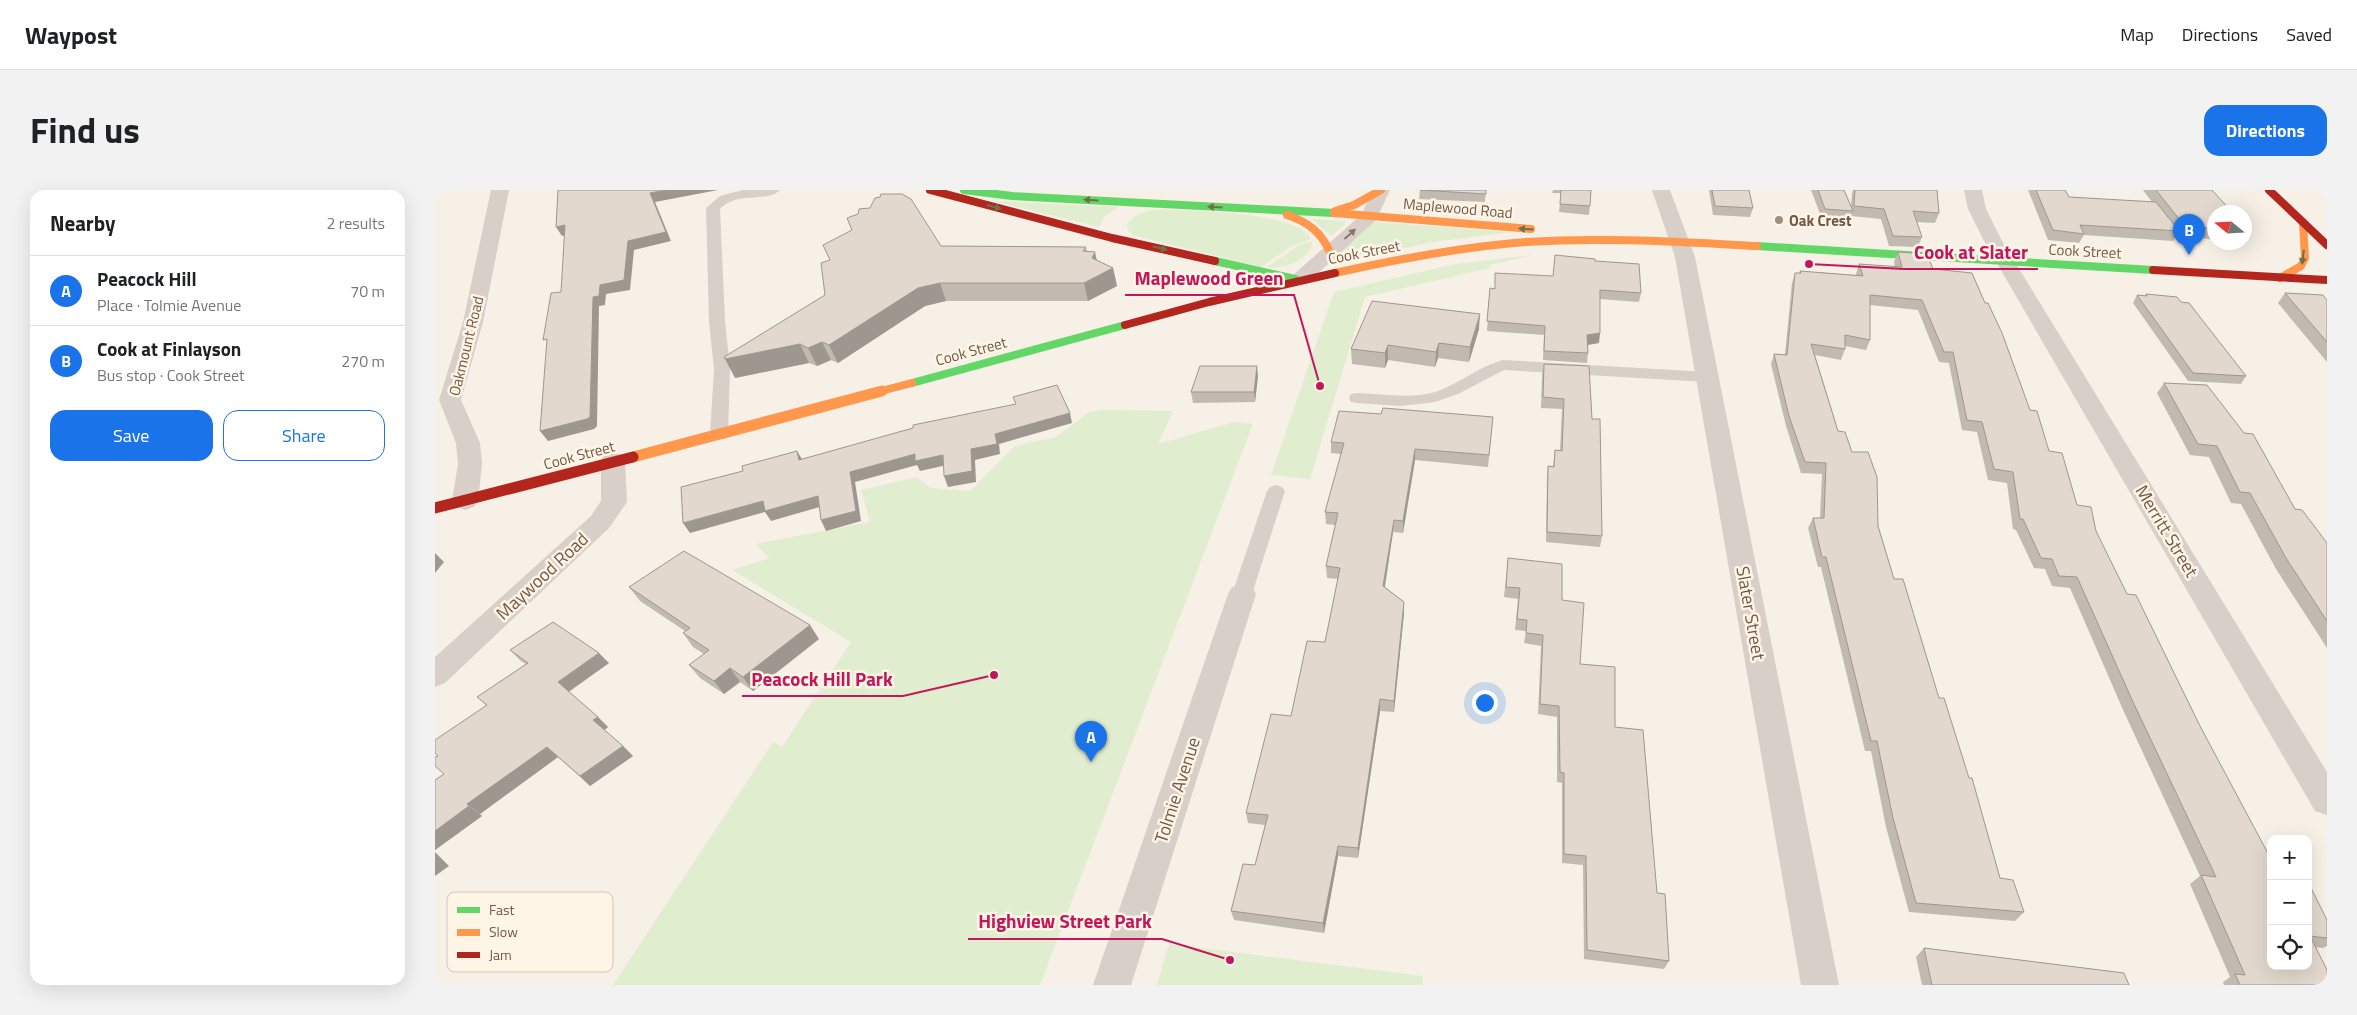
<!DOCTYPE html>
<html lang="en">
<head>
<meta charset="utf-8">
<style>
	:root { --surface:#fff; --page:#f2f2f2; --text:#202124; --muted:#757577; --line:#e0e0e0; --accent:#1a73e8 }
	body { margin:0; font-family:"Titillium Web",sans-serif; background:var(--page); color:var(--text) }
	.controls { position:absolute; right:15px; bottom:15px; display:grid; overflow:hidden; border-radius:10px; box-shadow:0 5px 20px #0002 }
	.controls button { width:45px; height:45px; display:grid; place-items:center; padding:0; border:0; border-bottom:1px solid var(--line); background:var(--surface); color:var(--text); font:25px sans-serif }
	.compass { position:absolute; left:1772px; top:15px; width:45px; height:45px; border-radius:50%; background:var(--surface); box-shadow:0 5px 20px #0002; rotate:288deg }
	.you { position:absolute; left:1049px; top:512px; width:18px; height:18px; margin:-12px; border:4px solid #fff; border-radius:50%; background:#1a73e8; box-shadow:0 0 0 8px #1a73e833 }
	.badge { display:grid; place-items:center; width:32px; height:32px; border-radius:50%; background:var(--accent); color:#fff; font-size:16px; font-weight:700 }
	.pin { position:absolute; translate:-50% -41px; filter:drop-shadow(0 1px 2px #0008) }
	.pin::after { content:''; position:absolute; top:26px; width:18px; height:15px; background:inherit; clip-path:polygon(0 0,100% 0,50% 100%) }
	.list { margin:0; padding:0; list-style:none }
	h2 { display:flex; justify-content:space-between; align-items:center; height:65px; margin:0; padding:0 20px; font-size:21px }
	h2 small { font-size:16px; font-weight:400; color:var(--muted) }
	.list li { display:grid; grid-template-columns:32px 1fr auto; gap:15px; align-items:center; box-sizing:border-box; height:70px; padding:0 20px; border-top:1px solid var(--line) }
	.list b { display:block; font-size:19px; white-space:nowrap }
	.list p { margin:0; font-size:16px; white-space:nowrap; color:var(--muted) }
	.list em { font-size:16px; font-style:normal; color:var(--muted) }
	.actions { display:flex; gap:10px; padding:15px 20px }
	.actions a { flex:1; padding:11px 0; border:1px solid var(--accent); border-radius:15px; text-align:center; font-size:18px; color:var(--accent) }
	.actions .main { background:var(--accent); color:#fff }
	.icon { flex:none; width:28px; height:28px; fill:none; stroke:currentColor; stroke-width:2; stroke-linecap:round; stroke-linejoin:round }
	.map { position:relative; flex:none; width:1892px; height:795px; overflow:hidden; border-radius:15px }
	header { display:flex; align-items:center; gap:30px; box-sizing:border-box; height:70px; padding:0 25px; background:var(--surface); border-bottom:1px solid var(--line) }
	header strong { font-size:24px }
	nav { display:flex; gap:28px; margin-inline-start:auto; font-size:18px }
	.intro { display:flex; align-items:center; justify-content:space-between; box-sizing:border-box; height:120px; padding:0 30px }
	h1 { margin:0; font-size:35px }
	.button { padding:12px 22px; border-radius:15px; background:var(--accent); color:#fff; font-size:18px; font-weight:700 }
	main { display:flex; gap:30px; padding:0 30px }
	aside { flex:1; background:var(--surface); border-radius:15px; box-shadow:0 5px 20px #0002 }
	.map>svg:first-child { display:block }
	.green { fill:#e1edcf }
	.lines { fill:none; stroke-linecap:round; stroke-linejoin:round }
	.lane { fill:#d7cfc8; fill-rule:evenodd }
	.street { fill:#d7cfc8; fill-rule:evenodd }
	.fast { stroke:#63d668; stroke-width:8 }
	.slow-far1 { stroke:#ff974d; stroke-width:8 }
	.slow { stroke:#ff974d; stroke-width:11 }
	.jam-far1 { stroke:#b3261e; stroke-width:8 }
	.jam { stroke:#b3261e; stroke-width:11 }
	.wall { fill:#c2bab1 }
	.shaded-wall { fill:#9e9790 }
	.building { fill:#e2d8ce; stroke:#9e9790 }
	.oneway { fill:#70704d }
	.oneway2 { fill:#8c7566 }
	.poi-dot { fill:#a18d7e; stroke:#fff5e6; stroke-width:2 }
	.labels { text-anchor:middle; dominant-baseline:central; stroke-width:5; stroke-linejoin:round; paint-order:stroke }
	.far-street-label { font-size:15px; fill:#735746; stroke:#fff5e6 }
	.far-poi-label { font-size:15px; font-weight:bold; fill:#735746; stroke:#fff5e6; text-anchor:start }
	.street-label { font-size:18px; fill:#735746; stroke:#fff5e6 }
	.key { fill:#fff5e6; stroke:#d5c6b6; stroke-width:1 }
	.key-label { font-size:14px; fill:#735746 }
	.leader { fill:none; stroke:#c2185b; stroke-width:2 }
	.callout-dot { fill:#c2185b; stroke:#fff5e6; stroke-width:2 }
	.callout-label { font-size:19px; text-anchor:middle; font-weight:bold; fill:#c2185b; stroke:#fff5e6; stroke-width:5; stroke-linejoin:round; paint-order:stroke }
</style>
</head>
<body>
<header>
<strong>Waypost</strong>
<nav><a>Map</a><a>Directions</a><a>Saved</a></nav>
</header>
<div class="intro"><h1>Find us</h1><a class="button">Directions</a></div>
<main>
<aside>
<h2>Nearby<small>2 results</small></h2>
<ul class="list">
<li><span class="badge">A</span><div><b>Peacock Hill</b><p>Place · Tolmie Avenue</p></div><em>70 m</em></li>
<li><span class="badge">B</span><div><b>Cook at Finlayson</b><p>Bus stop · Cook Street</p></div><em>270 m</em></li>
</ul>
<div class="actions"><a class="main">Save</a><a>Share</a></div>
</aside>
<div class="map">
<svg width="1892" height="795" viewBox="0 0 1892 795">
	<rect width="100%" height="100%" fill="#f6f0e6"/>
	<path class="green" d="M559 11H561L683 17 669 27 664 37Z
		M719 20C747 20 864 21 876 49L855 57 826 77 701 46 694 42 692 35C698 25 708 22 719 20Z
		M876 29 908 31 911 33 898 45H895Z
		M937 32 1078 42 997 52 890 76Z
		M877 51 876 59C865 73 850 79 832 77L863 56Z
		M1098 65 1055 75V78L930 107 875 289 836 285 899 102 1021 74Z
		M666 220 738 221 723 254 799 232 818 234 605 795H178L338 552 347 557 416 452 297 380 335 368 320 354 435 332 426 300 482 287 496 298 535 301 580 256 621 247 654 222Z
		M734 754 988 786 987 795H722Z"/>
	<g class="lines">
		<path class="lane" d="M308 0H345C333 13 301 1 285 19L290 131 295 179 293 245 290 249H278L275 245 279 179 274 131 271 18 285 6Z
			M1068 170 1272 182 1280 187 1272 192 1069 180 1023 204 1000 212 966 216 922 213 916 212 914 208 916 204 922 203C949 204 980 210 1006 200 1028 191 1045 176 1068 170Z
			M841 295 847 297 850 301 817 404 814 409 807 411 800 409 797 404 832 301 835 297Z"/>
		<path class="street" d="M56 0H74L48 132 26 210 45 253 47 274 43 311 39 317 30 320 21 317 17 311 23 274 21 253 4 210 28 132Z
			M937 0H955L941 30 871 94H857L854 90 857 86 927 24Z
			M1217 0H1235L1260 67 1404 795H1366L1240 67Z
			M1529 0H1547L1551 19 1567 51 1892 582V625L1880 621 1549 51 1533 19Z
			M178 263 187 265 190 271 192 312 174 338 10 493 0 497V467L156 326 166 311V271L169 265Z
			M807 394 817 397 821 404 696 795H658L793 404 797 397Z"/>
		<path class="fast" d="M529 0 577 6 899 23
			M1322 56 1718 80
			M780 71 860 89
			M477 193 690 135"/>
		<path class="slow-far1" d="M900 21 919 15 946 0
			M899 23 1096 39
			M852 25C873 32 886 42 895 62
			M900 83C963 69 1026 57 1091 52 1168 47 1245 52 1322 56
			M1845 88 1866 76 1870 68 1868 32
			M442 202 477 193"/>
		<path class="slow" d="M198 267 447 201"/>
		<path class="jam-far1" d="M495 0 677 48 780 71
			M1834 0 1892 55
			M1718 80 1892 90
			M690 135 774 112 900 83"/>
		<path class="jam" d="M0 318 198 267"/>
	</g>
	<path class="wall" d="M985 0H1051L1050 12 984 9Z
		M1118 0H1156L1154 25 1124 22 1126 3H1117Z
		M1274 0H1314L1318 18 1315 27 1278 25Z
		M1376 0H1409L1416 16 1417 4 1418 0H1502L1504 23 1500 33 1481 32 1487 47 1483 57 1454 56 1446 29 1416 26 1414 30 1387 29Z
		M1593 0H1630L1634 7 1717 12 1708 0H1777L1780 22V50L1743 45 1742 44 1738 51 1649 45 1644 53 1613 50Z
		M412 28 506 56 651 57 652 61 662 70 678 78 682 96 653 111H511L490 116 403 173 396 170 382 176 374 173 300 188 390 105 394 70 417 41Z
		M1810 38 1815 44 1810 52Z
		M1796 52H1809L1808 54Z
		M1463 62 1498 79 1595 220 1614 261 1642 315 1661 341 1836 776 1873 698 1892 730V756L1888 758 1880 757 1892 795H1789L1788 792 1795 787 1755 694 1765 686 1689 522 1635 398 1617 396 1610 379 1599 378 1581 340 1578 339 1572 293 1553 290 1542 242 1527 240 1514 173 1504 172 1483 120 1435 115V150L1431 160 1410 156V159L1406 170 1380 165 1403 241 1443 336 1459 389 1504 508 1565 688 1589 722 1580 731 1474 722 1451 637 1436 561H1430L1386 377H1383L1373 338 1378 328H1385L1387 284 1366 283 1351 236 1336 174 1339 164H1350L1357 93 1360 83H1364L1365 81 1421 85V84L1424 74 1460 77 1459 72Z
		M1160 71 1206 103 1204 112 1165 109 1164 153 1153 155V163L1152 173 1108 170 1109 145 1052 141 1055 98 1059 99 1118 86Z
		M1850 103 1892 110V172L1843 113Z
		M1711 104 1746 112 1811 186 1806 194 1753 191 1698 113 1702 105 1710 106Z
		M1044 139 1034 172 1003 168 1000 177 953 170 950 178 917 174 916 159Z
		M1109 174 1157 229 1167 346 1165 357 1111 352 1112 287 1113 276H1118L1120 260 1125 261 1127 219 1106 218 1107 184Z
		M823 186 820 212 758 213 756 202Z
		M1729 193 1860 319 1892 353V458L1841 379 1806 314 1796 313 1774 267 1755 265 1722 203Z
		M946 224 1058 227 1053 277 980 270 968 343 958 342 950 397 969 412V423L959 522 945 521 923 668 903 666 889 743 799 730 796 721 820 675 830 635 813 633 811 623 890 452 903 389 892 388 891 376 900 335 891 334 890 322 906 264 896 263V252Z
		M1073 368 1127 410 1145 474 1180 537 1222 703 1234 771 1229 779 1149 769 1148 675 1127 673V593L1122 592V527L1103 524 1106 456 1089 453 1091 441 1080 440 1083 409 1069 407Z
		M194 397 384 449 318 501 305 492 289 504 265 488 254 475 269 464 258 457 248 443 250 441 205 411Z
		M75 460 174 473 134 502 163 527 173 537 169 540 188 556 198 566 155 596 123 567 45 624 47 626 0 660V590L9 584 3 566 51 515 42 507 91 474 86 471Z
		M1489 758 1694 795H1487L1481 767Z"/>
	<path class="shaded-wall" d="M231 0H283L220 12 236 51 199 60 195 100 171 104 170 115 164 116 162 236 159 239 113 251 105 241 158 107 193 51 215 3Z
		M130 35 136 44 127 46 121 37Z
		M660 62 664 80 657 68Z
		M678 78 682 96 653 111 649 93Z
		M505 93 511 111 490 116 403 173 394 155 483 98Z
		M1045 124 1044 139 1034 172 1035 157Z
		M1165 143 1164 153 1151 155 1152 145Z
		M387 152 396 170 382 176 373 158Z
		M1004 153 1003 168 1000 177 1001 162Z
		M365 154 374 173 300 188 290 169Z
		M953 155V170L950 178V163Z
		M822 176 823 186 820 212 819 202Z
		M635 223 637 233 564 254 565 264 540 270 541 292 513 297 509 286 536 259 560 244Z
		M980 259V270L968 343V331Z
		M362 261 368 271 364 270Z
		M480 264 508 265 512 275 485 281 482 275 420 292 426 331 391 341 386 330 415 282Z
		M383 306 388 316 336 331 330 322 255 343 248 333 328 311Z
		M959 330 958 342 948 407V396Z
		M0 363 9 372 0 383Z
		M969 412V423L959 522V511Z
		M375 435 384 449 318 501 308 487Z
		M164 463 174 473 133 502 123 492Z
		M295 478 305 492 289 504 279 491Z
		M945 509V521L923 668V658Z
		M163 527 173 537 168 541 158 530Z
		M188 556 198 566 155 596 145 586Z
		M112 557 123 567 45 624 32 614Z
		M34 616 47 626 0 660V641Z
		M903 656V666L889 743 888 733Z
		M0 662 14 676 0 686Z"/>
	<path class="building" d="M123 0H231L215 3 231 42 193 51 189 90 165 95 164 106 158 107 155 227 152 229 105 241 112 149 108 150 116 103 126 102 130 35 121 37Z
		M985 0H1051V4Z
		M1126 0H1156L1155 16 1125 14Z
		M1277 0H1314L1318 18 1280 16Z
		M1383 0H1409L1418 21 1390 19Z
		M1420 0H1502L1504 23 1478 21 1487 47 1458 46 1449 19 1419 16Z
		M1601 0H1630L1634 7 1721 12 1744 41 1645 35 1649 44 1618 40Z
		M1721 0H1777L1797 22H1780V39L1749 35Z
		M446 4H467L476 9 506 56 651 57 648 61 660 62 657 68 678 78 649 93H505L483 98 394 155 387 152 373 158 365 154 290 169 289 167 390 105 386 73 395 70 388 55 417 40 412 28 423 24 424 19 435 18 440 8 445 7Z
		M1810 38 1815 44 1810 43Z
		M1463 62 1492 64 1498 79 1537 83 1550 113H1553L1567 143 1595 220 1602 221 1614 261 1627 263 1642 315 1656 317 1661 341 1692 404 1701 405 1765 536 1836 669V776H1873V698H1876L1892 730V748L1875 746 1892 780V795H1805L1800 784 1810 785 1766 685 1781 687 1698 512 1642 387 1624 386 1617 369 1606 368 1588 329H1585L1578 282 1559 279 1547 232 1532 230 1518 162H1509L1487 110 1435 105V150L1410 145V159L1376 154 1403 241 1410 242 1417 262H1433L1442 287 1443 336 1459 389H1468L1504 508H1509L1534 588H1537L1565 688 1578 690 1589 722 1481 713 1458 628 1442 551H1436L1391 367H1387L1378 328H1389L1391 273 1370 272 1354 226 1339 164 1352 165 1360 83H1366L1365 81 1428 86 1424 74 1467 77Z
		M1120 65 1160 69V71L1204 74 1206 103 1165 100V143L1152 145 1153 163 1109 161 1110 136 1052 131 1055 98 1060 99V83L1118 86Z
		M1850 103 1888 105 1892 110V152Z
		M1711 104 1742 107 1746 112 1754 113 1811 186 1758 183 1702 105 1712 106Z
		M937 111 1045 124 1035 157 1004 153 1001 162 953 155 950 163 916 159Z
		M1109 174 1154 176 1157 229H1165L1167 346 1112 342 1113 276 1119 277 1120 260 1127 261 1129 209 1108 207Z
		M765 176H822L819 202H756Z
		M1729 193 1772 195 1809 243 1818 244 1860 319 1867 320 1892 353V431L1851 368 1815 303 1805 302 1782 256 1763 254Z
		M622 195 635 223 560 244 562 254 536 259 537 281 509 286 508 265 480 271V264L415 282 421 321 386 330 383 306 330 321 328 311 248 333 246 297 308 281 307 276 362 261 364 270 478 238V235L581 214 578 207Z
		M948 218 1058 227 1054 265 980 259 968 331 959 330 948 396 969 412 959 511 945 509 923 658 903 656 888 733 796 721 808 674 820 675 833 625 811 623 836 524 856 526 872 451 890 452 905 378 891 376 903 323 890 322 909 253 896 252 904 221 946 224Z
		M249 361 375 435 308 487 295 478 279 491 254 475 274 460 248 443 255 438 194 397Z
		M1073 368 1127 374V410L1149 413 1145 474 1180 477V537L1208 540 1222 703 1230 704 1234 771 1152 760 1151 666 1129 664V583L1125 582 1124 516 1105 514 1108 445 1091 443 1092 430 1082 429 1085 398 1071 397Z
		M118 432 164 463 123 492 163 527 158 530 188 556 145 586 112 557 32 614 34 616 0 641V590L9 584 0 576V567L3 566 0 563V550L52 515 42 507 93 473 75 460Z
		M1489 758 1689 783 1694 795H1497Z"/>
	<defs><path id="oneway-solid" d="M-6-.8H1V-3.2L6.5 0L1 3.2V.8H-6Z" transform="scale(1.25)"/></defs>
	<g class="oneway">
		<use href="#oneway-solid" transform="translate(656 10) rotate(-177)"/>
		<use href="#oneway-solid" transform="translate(559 17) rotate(15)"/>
		<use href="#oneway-solid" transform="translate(780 17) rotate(-177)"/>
		<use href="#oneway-solid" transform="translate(1091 39) rotate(-176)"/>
		<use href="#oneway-solid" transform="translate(725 58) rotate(12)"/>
		<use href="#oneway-solid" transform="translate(1868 67) rotate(97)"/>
	</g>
	<use class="oneway2" href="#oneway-solid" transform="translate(915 44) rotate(-42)"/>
	<circle class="poi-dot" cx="1344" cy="30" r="5"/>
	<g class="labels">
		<g class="far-street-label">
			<text transform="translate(1023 18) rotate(5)">Maplewood Road</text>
			<text transform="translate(1650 61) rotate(3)">Cook Street</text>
			<text transform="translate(929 62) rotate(-11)">Cook Street</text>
			<text transform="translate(31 156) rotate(-76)">Oakmount Road</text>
			<text transform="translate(536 161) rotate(-15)">Cook Street</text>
			<text transform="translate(144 265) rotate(-15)">Cook Street</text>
		</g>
		<g class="far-poi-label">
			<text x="1354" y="30">Oak Crest</text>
		</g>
		<g class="street-label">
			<text transform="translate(1732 341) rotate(59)">Merritt Street</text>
			<text transform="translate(107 386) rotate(-43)">Maywood Road</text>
			<text transform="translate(1316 423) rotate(80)">Slater Street</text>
			<text transform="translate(742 600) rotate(-72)">Tolmie Avenue</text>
		</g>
	</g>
	<rect x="12" y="702" width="166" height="80" rx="8" class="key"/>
	<rect x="22" y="717" width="23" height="6" fill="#63d668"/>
	<rect x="22" y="739" width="23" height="7" fill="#ff974d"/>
	<rect x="22" y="762" width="23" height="6" fill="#b3261e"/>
	<g class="key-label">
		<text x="54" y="725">Fast</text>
		<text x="54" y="747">Slow</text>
		<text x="54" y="770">Jam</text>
	</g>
	<path class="leader" d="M1374 74L1469 79H1603M885 196L859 105H690M559 485L468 506H307M795 770L727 749H533"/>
	<g class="callout-dot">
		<circle cx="1374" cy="74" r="5"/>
		<circle cx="885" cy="196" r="5"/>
		<circle cx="559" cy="485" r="5"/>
		<circle cx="795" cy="770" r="5"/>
	</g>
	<g class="callout-label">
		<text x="1536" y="69">Cook at Slater</text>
		<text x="774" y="95">Maplewood Green</text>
		<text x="387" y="496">Peacock Hill Park</text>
		<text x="630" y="738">Highview Street Park</text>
	</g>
</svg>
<div class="controls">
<button>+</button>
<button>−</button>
<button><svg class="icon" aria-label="locate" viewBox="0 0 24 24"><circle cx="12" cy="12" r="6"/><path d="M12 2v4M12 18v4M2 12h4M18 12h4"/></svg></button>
</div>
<svg class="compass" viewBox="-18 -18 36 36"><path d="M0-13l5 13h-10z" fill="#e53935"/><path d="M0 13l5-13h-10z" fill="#757577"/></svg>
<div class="you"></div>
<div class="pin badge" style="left:656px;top:572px">A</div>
<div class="pin badge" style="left:1754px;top:65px">B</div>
</div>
</main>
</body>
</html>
